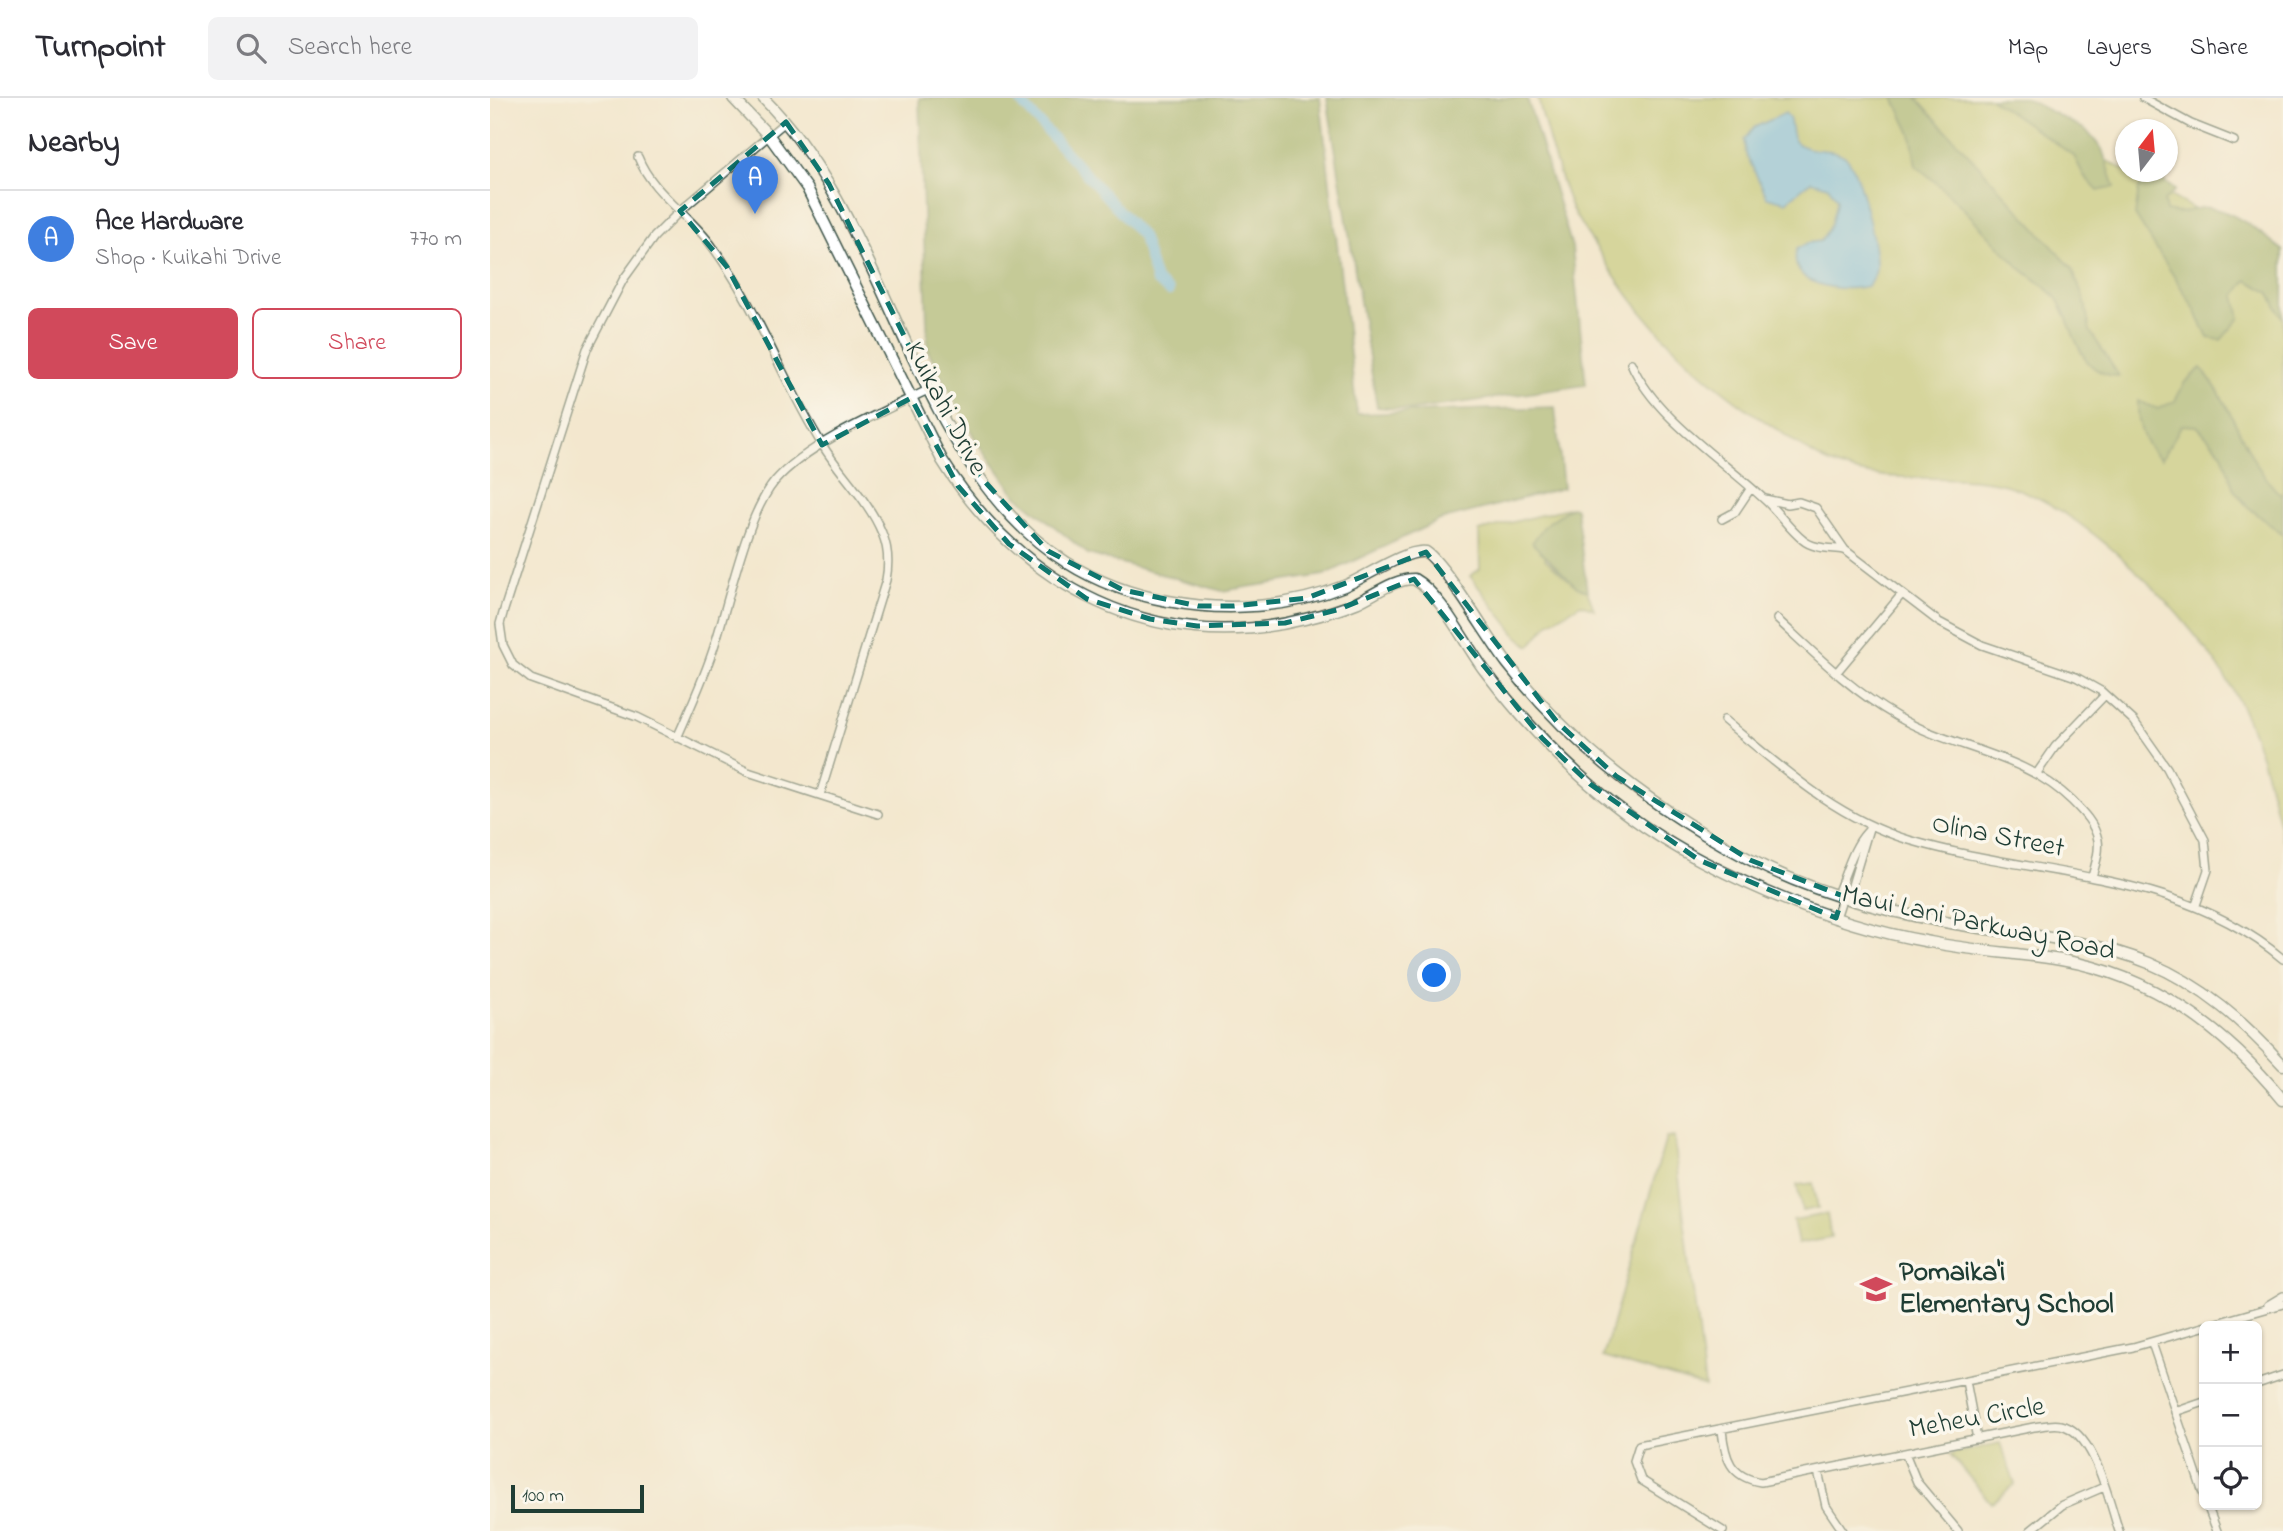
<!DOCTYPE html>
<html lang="en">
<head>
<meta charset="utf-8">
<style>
	:root { --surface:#fff; --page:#f2f2f3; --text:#2b2b33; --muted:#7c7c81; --line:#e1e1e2; --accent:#d1495b }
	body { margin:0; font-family:"Indie Flower",sans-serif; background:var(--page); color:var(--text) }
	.controls { position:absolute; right:21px; bottom:21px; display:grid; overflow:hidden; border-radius:10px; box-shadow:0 2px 5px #0004 }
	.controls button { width:63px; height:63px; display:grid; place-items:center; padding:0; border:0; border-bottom:2px solid var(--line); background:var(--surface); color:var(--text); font:35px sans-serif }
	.compass { position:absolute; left:1625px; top:21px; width:63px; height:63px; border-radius:50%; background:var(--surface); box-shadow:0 2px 5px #0004; rotate:16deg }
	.scale { position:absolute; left:21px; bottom:18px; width:133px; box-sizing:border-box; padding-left:7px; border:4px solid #1f3d34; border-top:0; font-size:19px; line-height:24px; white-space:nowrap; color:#1f3d34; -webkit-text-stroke:5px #fbf7ec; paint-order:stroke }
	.you { position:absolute; left:945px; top:878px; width:24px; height:24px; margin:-18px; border:5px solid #fff; border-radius:50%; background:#1a73e8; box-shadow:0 0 0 10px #1a73e833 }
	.badge { display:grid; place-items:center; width:46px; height:46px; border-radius:50%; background:var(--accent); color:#fff; font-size:23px; font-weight:700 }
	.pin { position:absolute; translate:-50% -58px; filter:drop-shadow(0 2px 4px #0008) }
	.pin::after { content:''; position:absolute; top:37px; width:24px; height:21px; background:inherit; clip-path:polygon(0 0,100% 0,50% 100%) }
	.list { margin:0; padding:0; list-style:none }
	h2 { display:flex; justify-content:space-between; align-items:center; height:91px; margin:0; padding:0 28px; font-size:30px }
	h2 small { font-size:23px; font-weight:400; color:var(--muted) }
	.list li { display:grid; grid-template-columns:46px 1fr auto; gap:21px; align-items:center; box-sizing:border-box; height:98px; padding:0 28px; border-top:2px solid var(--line) }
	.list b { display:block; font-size:26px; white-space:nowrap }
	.list p { margin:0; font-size:23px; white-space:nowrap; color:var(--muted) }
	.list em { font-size:23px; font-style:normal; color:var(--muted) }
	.actions { display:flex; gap:14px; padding:21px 28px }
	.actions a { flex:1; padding:16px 0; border:2px solid var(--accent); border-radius:10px; text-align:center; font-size:24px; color:var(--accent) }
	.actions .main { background:var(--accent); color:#fff }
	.icon { flex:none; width:38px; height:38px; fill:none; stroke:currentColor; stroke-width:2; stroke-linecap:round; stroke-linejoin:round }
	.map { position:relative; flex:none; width:1793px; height:1433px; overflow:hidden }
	header { display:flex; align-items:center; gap:42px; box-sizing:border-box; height:98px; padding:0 35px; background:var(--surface); border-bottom:2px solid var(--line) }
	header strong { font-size:33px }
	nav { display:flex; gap:38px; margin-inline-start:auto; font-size:24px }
	.search { width:490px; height:63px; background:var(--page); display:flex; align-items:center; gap:18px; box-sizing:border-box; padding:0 24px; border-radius:10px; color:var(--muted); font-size:26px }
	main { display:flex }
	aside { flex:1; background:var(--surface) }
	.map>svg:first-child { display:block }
	.green { fill:#b3bf61; stroke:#697e4a; stroke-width:2 }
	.forest { fill:#8ea657; stroke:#567246; stroke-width:2 }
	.water { fill:#67b7e2; stroke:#437a8b; stroke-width:2 }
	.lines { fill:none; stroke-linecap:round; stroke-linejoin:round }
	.canal { stroke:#67b7e2; stroke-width:10 }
	.street-casing { stroke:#3f564b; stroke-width:10 }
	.secondary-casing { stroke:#3f564b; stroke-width:13 }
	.street { stroke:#fff; stroke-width:7 }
	.secondary { stroke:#fff; stroke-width:10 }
	.marked { fill:none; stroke:#0f766e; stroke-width:5; stroke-dasharray:14 9; stroke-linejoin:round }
	.labels { text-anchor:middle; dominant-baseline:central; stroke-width:7; stroke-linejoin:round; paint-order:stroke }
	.street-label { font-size:28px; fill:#1f3d34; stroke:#fbf7ec }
	.poi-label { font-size:28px; font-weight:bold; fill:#1f3d34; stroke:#fbf7ec; text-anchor:start }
</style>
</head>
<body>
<header>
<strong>Turnpoint</strong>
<div class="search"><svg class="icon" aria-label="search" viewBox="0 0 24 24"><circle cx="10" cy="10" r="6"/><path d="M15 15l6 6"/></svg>Search here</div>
<nav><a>Map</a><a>Layers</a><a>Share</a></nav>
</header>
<main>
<aside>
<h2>Nearby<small></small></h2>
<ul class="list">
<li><span class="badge" style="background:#3f7fe0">A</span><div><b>Ace Hardware</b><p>Shop · Kuikahi Drive</p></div><em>770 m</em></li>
</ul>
<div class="actions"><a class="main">Save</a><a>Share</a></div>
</aside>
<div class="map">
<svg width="1793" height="1433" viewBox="0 0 1793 1433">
	<rect width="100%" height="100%" fill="#fbf7ec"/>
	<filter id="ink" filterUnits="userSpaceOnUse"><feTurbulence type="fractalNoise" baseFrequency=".0143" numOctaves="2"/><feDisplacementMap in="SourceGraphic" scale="14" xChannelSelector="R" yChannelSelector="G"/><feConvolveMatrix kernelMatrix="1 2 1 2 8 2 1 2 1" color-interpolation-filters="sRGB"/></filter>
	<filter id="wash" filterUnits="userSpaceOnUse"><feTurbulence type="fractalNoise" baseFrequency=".00686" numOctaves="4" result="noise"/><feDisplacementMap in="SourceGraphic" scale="28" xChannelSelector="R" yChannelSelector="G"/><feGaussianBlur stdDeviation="1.57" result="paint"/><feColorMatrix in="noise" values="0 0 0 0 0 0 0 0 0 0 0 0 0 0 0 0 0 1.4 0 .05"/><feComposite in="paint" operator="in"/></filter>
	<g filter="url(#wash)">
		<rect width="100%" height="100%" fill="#f3e7ce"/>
		<path class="green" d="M1048 0H1527L1598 52 1727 124 1793 182V742C1781 692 1770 642 1745 596 1707 524 1586 397 1502 384 1449 375 1396 387 1345 367 1323 359 1302 341 1282 328 1210 281 1153 226 1108 152 1099 138 1088 124 1081 109 1067 73 1057 37 1048 0Z
			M1081 409 1055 427V461L1087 489 1097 493 1104 511 1091 506 1059 525 1040 548 1027 538 980 478 990 471 989 433Z
			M1184 1039 1215 1289 1113 1259 1176 1040Z
			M1323 1085 1328 1110 1312 1113 1307 1087Z
			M1337 1116 1341 1140 1308 1146 1303 1122Z
			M1510 1345 1525 1386 1501 1405 1460 1356Z"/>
		<path class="forest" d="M429 0H830L867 316 1065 309 1073 390 950 422 834 477 732 493 598 456 525 396 484 339 438 253Z
			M837 0H1037L1082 149 1096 287 921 312 887 309Z
			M1404 0H1427L1582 170 1595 204 1600 233 1629 278C1586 277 1586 230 1567 201 1557 187 1538 178 1526 166 1493 132 1464 97 1426 68L1421 36Z
			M1500 0H1535L1596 32 1612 51 1625 89 1608 93 1594 78 1584 58Z
			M1665 76 1685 92 1674 103 1676 113C1697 119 1705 107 1720 110 1749 115 1770 135 1793 152V221L1779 194 1757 182 1745 198 1750 220 1731 242 1718 240 1704 210 1645 117 1649 90Z
			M1711 270C1746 309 1754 364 1793 399V437L1757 408 1744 392 1732 355 1707 328 1692 327 1671 361C1653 349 1647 325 1648 303L1668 311 1685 303 1695 284Z
			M1081 409 1086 410 1097 493 1087 489 1042 445 1055 427Z"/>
		<path class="water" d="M1295 15C1304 22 1298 35 1306 44 1320 57 1342 47 1357 60 1369 72 1387 151 1386 169 1386 177 1383 182 1377 188 1353 195 1295 188 1307 151L1317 145 1331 143 1341 126 1347 101 1338 88 1321 83 1296 104 1277 99 1256 56 1254 42 1263 30Z"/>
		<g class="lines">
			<path class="canal" d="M527 0 652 138 666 183 679 193"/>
		</g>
	</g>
	<g filter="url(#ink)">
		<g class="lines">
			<defs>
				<path id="street" d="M1653 0 1701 26 1744 43
					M295 24 190 113 164 139 133 182 97 251 14 512 10 526 13 547 23 567 41 581 147 619 258 674 388 716
					M148 59C162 95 200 117 222 148 268 209 292 283 333 348 351 377 379 403 392 435 399 451 399 466 396 482L330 697
					M1141 265C1165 320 1233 362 1276 403 1289 415 1299 431 1313 442 1323 451 1342 450 1354 452
					M1275 401 1298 406 1309 404 1326 410 1355 452 1449 524 1492 547 1586 579 1611 593 1644 623 1677 670 1715 742 1718 772 1706 807
					M1232 421 1245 414 1261 390
					M1287 521C1325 556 1361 592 1406 618 1464 652 1532 654 1582 703 1593 714 1605 726 1608 742 1610 755 1605 767 1602 779
					M1346 575 1412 496
					M1234 622C1291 669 1346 720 1419 742 1546 780 1686 771 1793 861
					M187 640C200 611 213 582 223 552 239 505 255 419 285 383 318 345 394 313 440 291
					M1547 675 1565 649 1615 597
					M1353 798 1349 791C1357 772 1363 749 1377 734
					M1346 820 1353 798 1360 794 1380 727
					M1778 1207 1793 1198
					M1662 1245 1714 1398
					M1476 1283 1487 1341
					M1767 1286 1793 1277
					M1685 1314 1714 1304
					M1232 1332C1235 1360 1240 1379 1271 1384L1544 1329C1552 1328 1563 1325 1571 1327 1605 1334 1619 1404 1629 1433
					M1415 1355 1427 1384 1468 1433
					M1328 1373 1336 1408 1353 1433
					M1717 1407 1727 1433
					M1233 1433 1151 1382 1144 1363 1149 1347 1643 1249 1793 1206
					M1540 1433 1572 1407 1614 1389"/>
				<path id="secondary" d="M243 0 280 39 317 90 452 362C531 489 665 559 815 521 832 517 849 512 866 505 884 497 904 481 924 481 952 497 975 547 995 573 1053 649 1126 719 1212 763 1283 800 1360 830 1440 844 1483 853 1527 855 1571 862 1662 877 1736 932 1793 1002
					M273 0C427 153 425 458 678 503 735 514 800 510 854 488 875 480 915 451 936 454 954 465 1000 543 1017 565 1082 649 1164 711 1257 760 1326 797 1407 817 1484 829 1544 838 1602 842 1659 865 1712 887 1755 925 1793 967"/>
			</defs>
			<use href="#street" class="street-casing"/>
			<use href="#secondary" class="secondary-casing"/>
			<use href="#street" class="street"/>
			<use href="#secondary" class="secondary"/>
		</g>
	</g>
	<path d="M0 0H1793V1433H0ZM296 24 339 86 476 363 558 453 633 492 708 508H744L817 500 936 454 1067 624 1126 678 1260 762 1353 798 1346 820 1209 762 1100 686 1052 640 924 481 847 512 795 525 707 528 660 521 597 501 519 446 468 388 421 300 332 347 237 169 190 113Z" fill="#f3e7ce" fill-opacity=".55" fill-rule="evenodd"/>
	<path class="marked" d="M296 24 339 86 476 363 558 453 633 492 708 508H744L817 500 936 454 1067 624 1126 678 1260 762 1353 798 1346 820 1209 762 1100 686 1052 640 924 481 847 512 795 525 707 528 660 521 597 501 519 446 468 388 421 300 332 347 237 169 190 113Z"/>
	<defs>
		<symbol id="school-bare" viewBox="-9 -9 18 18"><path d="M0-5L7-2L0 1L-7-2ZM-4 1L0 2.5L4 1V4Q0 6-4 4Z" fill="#d1495b" stroke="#fbf7ec" stroke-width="2.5" paint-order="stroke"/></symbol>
	</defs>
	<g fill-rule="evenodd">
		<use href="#school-bare" x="1364" y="1169" width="44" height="44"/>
	</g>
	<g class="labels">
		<g class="street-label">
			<text transform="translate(455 311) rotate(62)">Kuikahi Drive</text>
			<text transform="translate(1508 739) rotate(11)">Olina Street</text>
			<text transform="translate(1488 826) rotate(12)">Maui Lani Parkway Road</text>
			<text transform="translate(1487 1321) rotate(-10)">Meheu Circle</text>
		</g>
		<g class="poi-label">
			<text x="1409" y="1175">Pomaika'i<tspan x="1409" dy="32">Elementary School</tspan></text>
		</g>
	</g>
</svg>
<div class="controls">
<button>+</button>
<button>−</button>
<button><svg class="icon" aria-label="locate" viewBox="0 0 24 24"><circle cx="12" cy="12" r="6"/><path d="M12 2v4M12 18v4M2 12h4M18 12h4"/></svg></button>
</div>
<svg class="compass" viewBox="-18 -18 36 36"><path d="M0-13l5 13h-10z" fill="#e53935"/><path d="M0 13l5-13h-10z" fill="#7c7c81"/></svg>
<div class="scale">100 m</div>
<div class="you"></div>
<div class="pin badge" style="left:265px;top:116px;background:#3f7fe0">A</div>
</div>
</main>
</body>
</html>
